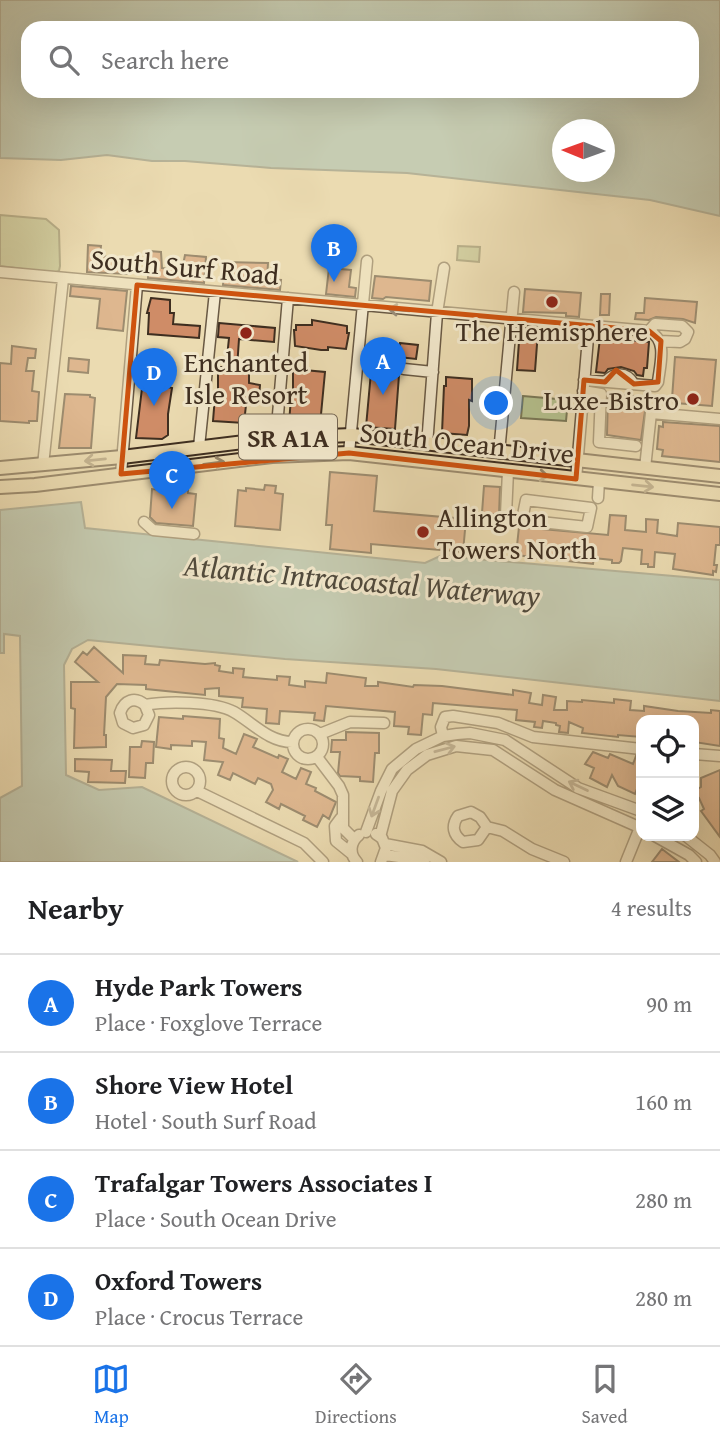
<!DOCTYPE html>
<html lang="en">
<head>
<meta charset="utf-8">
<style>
	:root { --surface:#fff; --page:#f6f6f6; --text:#202124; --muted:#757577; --line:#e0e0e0; --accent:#1a73e8 }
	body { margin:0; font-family:"Gentium Book Plus",serif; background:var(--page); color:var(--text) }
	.controls { position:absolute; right:21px; bottom:21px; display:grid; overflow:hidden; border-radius:14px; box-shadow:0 7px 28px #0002 }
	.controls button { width:63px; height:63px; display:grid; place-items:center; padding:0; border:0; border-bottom:2px solid var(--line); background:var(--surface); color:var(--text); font:35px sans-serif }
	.compass { position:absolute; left:552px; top:119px; width:63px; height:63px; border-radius:50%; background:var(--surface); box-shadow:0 7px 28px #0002; rotate:271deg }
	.you { position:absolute; left:497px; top:404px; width:24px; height:24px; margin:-18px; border:5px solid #fff; border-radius:50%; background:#1a73e8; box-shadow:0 0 0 10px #1a73e833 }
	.badge { display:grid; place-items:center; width:46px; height:46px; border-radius:50%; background:var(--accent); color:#fff; font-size:23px; font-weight:700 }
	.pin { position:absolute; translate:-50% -58px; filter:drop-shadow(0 2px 4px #0008) }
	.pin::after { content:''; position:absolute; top:37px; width:24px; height:21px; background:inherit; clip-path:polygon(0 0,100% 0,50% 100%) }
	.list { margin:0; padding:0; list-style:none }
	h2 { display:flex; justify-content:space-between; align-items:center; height:91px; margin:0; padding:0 28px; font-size:30px }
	h2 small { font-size:23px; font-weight:400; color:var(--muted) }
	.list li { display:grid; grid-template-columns:46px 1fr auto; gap:21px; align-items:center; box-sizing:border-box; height:98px; padding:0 28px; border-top:2px solid var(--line) }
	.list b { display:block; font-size:26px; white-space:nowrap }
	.list p { margin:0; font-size:23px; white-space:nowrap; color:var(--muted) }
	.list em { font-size:23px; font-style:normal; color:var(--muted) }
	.icon { flex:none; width:38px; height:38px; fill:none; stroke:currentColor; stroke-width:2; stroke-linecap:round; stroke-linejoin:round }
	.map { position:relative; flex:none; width:720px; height:862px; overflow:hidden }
	.search { position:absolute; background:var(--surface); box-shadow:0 7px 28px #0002; left:21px; right:21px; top:21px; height:77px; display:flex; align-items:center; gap:18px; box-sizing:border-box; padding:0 24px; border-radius:21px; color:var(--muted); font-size:26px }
	.sheet { height:483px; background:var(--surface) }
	nav { display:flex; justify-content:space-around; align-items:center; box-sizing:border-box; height:98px; border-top:2px solid var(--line); background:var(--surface); font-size:19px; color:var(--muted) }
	nav a { display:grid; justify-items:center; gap:4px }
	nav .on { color:var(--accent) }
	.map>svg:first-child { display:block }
	.green { fill:#b5c18e; stroke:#7a7857; stroke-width:2 }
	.water { fill:#99bab3; stroke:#758278; stroke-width:2; fill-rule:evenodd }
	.building { fill:#cf8c67; stroke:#3e2e20; stroke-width:2 }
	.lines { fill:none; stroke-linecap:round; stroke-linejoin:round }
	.minor-casing { stroke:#695944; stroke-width:13 }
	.major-casing { stroke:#3e2e20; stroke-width:16 }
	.minor { stroke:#f2e8cc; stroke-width:10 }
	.major { stroke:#ebdbb1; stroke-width:12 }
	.oneway { stroke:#988b76 }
	.oneway2 { stroke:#948468 }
	.marked { fill:none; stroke:#ce530f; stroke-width:5; stroke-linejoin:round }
	.poi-dot { fill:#8f2418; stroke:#f2e8cc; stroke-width:2.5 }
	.labels { text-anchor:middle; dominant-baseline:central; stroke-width:6; stroke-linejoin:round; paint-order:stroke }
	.shield { fill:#f2e8cc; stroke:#746654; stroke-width:2 }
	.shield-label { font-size:26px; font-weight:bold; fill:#3e2e20 }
	.street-label { font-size:28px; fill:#3e2e20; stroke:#f2e8cc }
	.poi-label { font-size:28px; fill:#3e2e20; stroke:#f2e8cc }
	.water-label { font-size:30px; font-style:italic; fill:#504a3d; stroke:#f2e8cc }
</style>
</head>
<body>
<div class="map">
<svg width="720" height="862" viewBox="0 0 720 862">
	<rect width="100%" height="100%" fill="#ebdbb1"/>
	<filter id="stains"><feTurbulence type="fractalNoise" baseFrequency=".00286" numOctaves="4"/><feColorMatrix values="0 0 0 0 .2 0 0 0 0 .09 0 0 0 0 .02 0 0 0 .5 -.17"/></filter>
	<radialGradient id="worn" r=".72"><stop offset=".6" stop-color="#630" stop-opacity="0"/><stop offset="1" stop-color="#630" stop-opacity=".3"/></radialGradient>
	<path class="green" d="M0 215 46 219 59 230 60 266 59 271 54 273 0 266Z
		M458 246 480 247 479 262 457 260Z
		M523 396 568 400 566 421 521 418Z"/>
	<path class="water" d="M0 0H720V216L650 200 407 173 271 168 185 161H152L107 155 61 160 0 158ZM28 28H692V91H28ZM562 130H604V172H562Z
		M81 502 85 528 425 563 440 556 720 580V701L436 669 285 659 88 640 72 649 64 665 66 775 99 790 142 787 298 862H0V798L22 786 20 636 4 634V653H0V510Z"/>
	<path class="building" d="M88 245 101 246 100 256 119 258 122 262 130 263 129 274 87 272Z
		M149 251 161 252 162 268 182 270 185 255 206 257 204 283 148 278Z
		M225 262 268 263 267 279 281 280 280 290 223 285Z
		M329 268 351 270 349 287 356 288 355 297 326 294Z
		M375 276 431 281 429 301 386 297 383 299 372 298Z
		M71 286 127 291 123 331 97 328 100 299 70 296Z
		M525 289 581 293 579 317 566 316V313L523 312Z
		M601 294H610L609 315H600Z
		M151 298 170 300V313H174L173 324 200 326 199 338 148 334 149 313H147Z
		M645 298 697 302 695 323 683 319 656 317 649 320 635 319 636 313H644Z
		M312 320 347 326V333H349L346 349 328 347V350H321L295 346 294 330H296V325H312Z
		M219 323 275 328 274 342 239 339 237 368 249 369V383L260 385 259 397 247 396 244 423 213 421 215 396H218V367H226L229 338 218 337Z
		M520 327 538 331 535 371 517 370Z
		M600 338 649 342 647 368H644L643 376 637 375 634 371 621 367 608 369 605 373 596 372Z
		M400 343 418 345 416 359 399 357Z
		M12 346 36 349 35 358H28L26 371H34L32 391 39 392 37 421H29V423L0 421V363L11 364Z
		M675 357 716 360 712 406 675 403 672 399Z
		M69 358 89 360 88 373 68 371Z
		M372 361 399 364 397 369 399 375 395 429 366 427Z
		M293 369 325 372 320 425 289 423 291 398H293Z
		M154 373H160L159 385 172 388 168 414V435L162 439 136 438 143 380 153 381Z
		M446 377 472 379V401L469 400V426L467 435 442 433 444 386H446Z
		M65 394 90 395V397L95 398 91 448H59Z
		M608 394 647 397 641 440 607 435Z
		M663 422 720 426V462L662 456 663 450 657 449 659 426 663 427Z
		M330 472 377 476 374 511 466 519 463 552 371 544V553L330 549 332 525H326Z
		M178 484 188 485V493L196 494 193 526 156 523 150 517 152 489 168 491 169 487 178 488Z
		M265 485 276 486 275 493 283 494 280 530 235 526 238 490 246 491V488L264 490Z
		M484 486 500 487 499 515 482 513Z
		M610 515 626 516 625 530 646 532V519L658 520 657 533 677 536 678 523 720 527V545H716L714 565H717L716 572 713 571V575L673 569 675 554 655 552 654 567H648V564H641L642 550 623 548 621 561 619 563H612V560L594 558 593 564 516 555 519 527 608 535Z
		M94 647 123 673V655L146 656 145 664 159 665 160 660 205 664 215 663V665L220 666 219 671 233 673V668L244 669 243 677 277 680V676L290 677 289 685 305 687V681L326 683 327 673 366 678 365 686H378V682L413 687 414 685 442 686 513 695V690L531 693 529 703 542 705 543 695 556 697 554 710H567V701L582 702V700L614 703V699L631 701 630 710 644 711V706L678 711 711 713V710L720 711V746L694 742V720H641V737L618 735V737L582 733 583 728 569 722 568 733 559 732 560 726 556 725V723L543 721 542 728 534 727 535 722 516 720 517 710 433 703 432 715 423 714 421 735 408 734 409 727 394 726 395 712 326 706 324 721 314 720 315 713 280 711 279 724 266 723 267 709 242 707 243 698 219 696V688L205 689V695L146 689V685L117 684 106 697 104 735H106V747L74 748 75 709 71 708V682H98L75 662 83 652 87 655Z
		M183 716 220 719 219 738 224 739 223 748 236 754 244 734 257 739 253 747 278 758 279 755 288 759 282 772 296 779 301 768 311 772 306 784 316 788 315 791 336 802 329 819 323 815 317 827 303 820 305 816 281 804 279 809 266 802 273 790 271 784 258 778 255 784 233 773 230 780 218 775 223 762 204 760 206 742 192 741V746L171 745V749L156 747 159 717 183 719Z
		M346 732 379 733V753H375L373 782 360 781V777L340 776 338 773 340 752H331L332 740H346Z
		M142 741 154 742 153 763H146L145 778 129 777 130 747H141Z
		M593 752 608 758 610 754 633 764 636 756H641V778L635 794 618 786 612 775 607 787 590 778 594 768 585 764Z
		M75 759 112 760 111 771H126L125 783 88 782 89 772 75 771Z
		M720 770V837L701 811 704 809 699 798 696 799 694 793V791L701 787V778Z
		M662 849 679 862H652Z"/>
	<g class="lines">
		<defs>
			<path id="minor" d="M0 272 649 331C668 340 660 364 658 382L655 386 584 380
				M649 331 655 324 682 326 688 332 685 339 680 342 661 341
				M404 369 433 372
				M605 382C615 372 626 371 634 384
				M583 391 601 394 599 442 636 446
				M651 413 652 404 668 405
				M276 438 288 298
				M427 445 437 313 444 268
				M199 447 215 292
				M349 453 367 261
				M499 453 514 292
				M43 465 63 279
				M645 468 651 413 720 419
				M508 471 506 515 510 520H522L526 500 591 508 587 527 522 520
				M121 474 137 285
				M576 479 589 326
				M598 498 599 481
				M144 522 153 530 194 534
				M145 705 149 715 144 725 133 728 123 723 120 713C124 700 135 696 145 705 167 701 214 701 234 712 253 723 269 742 292 742
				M293 744a15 15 0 1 1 30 0a15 15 0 1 1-30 0Z
				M320 734 350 722 384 723
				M443 736 441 727 445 717 453 716 498 723 533 737 641 749
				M694 754 720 756
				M317 757 339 786 343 795V828L354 839
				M172 781a14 14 0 1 1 28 0a14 14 0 1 1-28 0Z
				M197 791 304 843 323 862
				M471 812 480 817 487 827 478 840 463 842C453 835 451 826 458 816Z
				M341 818 335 826 336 841 352 854
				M487 827 503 831 532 849 564 862
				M366 832 381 791 392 769 416 749 443 736 457 734 470 733 505 740 578 788 641 811
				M376 834 382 838 386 848 381 862
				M655 836 689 855 696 862
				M686 836 710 855 715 862
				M380 837 392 791 407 770 427 755 456 746 493 750 555 790 641 828
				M385 844 422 851 441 862
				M385 855 420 860 430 856
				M357 862C349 854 350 842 359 835
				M626 862 641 825"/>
			<path id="major" d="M0 468 122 457 276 438 352 435 720 476
				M0 487 35 485 272 456 349 453 720 494"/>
		</defs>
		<use href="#minor" class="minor-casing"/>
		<use href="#major" class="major-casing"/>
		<use href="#minor" class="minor"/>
		<use href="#major" class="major"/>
	</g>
	<defs><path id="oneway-shaft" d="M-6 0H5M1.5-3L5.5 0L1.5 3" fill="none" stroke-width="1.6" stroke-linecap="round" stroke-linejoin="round" transform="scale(1.75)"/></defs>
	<g class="oneway">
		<use href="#oneway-shaft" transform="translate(399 310) rotate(-175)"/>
		<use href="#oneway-shaft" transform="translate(445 749) rotate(-15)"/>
		<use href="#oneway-shaft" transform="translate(578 786) rotate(-154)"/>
		<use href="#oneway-shaft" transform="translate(375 807) rotate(110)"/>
	</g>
	<g class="oneway2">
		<use href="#oneway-shaft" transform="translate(95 460) rotate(174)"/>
		<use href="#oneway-shaft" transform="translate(214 463) rotate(-7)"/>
		<use href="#oneway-shaft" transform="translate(538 475) rotate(6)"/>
		<use href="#oneway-shaft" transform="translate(643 486) rotate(6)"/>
	</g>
	<path d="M0 0H720V862H0ZM137 285 649 331 661 341 658 382 634 384 616 370 605 382 584 380 576 479 349 453 121 474Z" fill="#ebdbb1" fill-opacity=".55" fill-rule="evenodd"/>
	<path class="marked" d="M137 285 649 331 661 341 658 382 634 384 616 370 605 382 584 380 576 479 349 453 121 474Z"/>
	<g class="poi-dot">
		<circle cx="552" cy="302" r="7"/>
		<circle cx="246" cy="333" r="7"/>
		<circle cx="693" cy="399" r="7"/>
		<circle cx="423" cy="532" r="7"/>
	</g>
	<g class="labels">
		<rect class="shield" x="239" y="414.5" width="98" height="45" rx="5"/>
		<g class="shield-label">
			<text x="288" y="437">SR A1A</text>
		</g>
		<g class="street-label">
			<text transform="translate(185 266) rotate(5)">South Surf Road</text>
			<text transform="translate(467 442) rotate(6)">South Ocean Drive</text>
		</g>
		<g class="poi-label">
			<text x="552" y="330">The Hemisphere</text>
			<text x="246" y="361">Enchanted<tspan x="246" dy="32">Isle Resort</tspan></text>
			<text x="679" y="399" text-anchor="end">Luxe-Bistro</text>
			<text x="437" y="516" text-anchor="start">Allington<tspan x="437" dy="32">Towers North</tspan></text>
		</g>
		<g class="water-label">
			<text transform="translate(362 580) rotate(5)">Atlantic Intracoastal Waterway</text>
		</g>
	</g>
	<rect width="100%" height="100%" filter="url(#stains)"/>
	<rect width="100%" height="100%" fill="url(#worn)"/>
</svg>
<div class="controls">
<button><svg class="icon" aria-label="locate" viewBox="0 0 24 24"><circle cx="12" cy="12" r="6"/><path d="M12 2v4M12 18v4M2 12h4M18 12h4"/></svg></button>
<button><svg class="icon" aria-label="layers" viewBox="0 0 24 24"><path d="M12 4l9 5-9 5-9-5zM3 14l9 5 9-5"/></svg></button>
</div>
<svg class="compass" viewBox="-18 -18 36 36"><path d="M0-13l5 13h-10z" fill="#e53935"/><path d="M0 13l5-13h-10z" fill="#757577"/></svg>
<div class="you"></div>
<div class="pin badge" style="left:383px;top:395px">A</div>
<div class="pin badge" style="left:334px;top:282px">B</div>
<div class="pin badge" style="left:172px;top:509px">C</div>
<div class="pin badge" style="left:154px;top:406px">D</div>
<div class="search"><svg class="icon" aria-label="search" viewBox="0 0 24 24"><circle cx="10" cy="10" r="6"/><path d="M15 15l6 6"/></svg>Search here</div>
</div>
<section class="sheet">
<h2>Nearby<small>4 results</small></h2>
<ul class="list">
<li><span class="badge">A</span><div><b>Hyde Park Towers</b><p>Place · Foxglove Terrace</p></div><em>90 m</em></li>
<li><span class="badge">B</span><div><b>Shore View Hotel</b><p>Hotel · South Surf Road</p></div><em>160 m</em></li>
<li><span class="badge">C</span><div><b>Trafalgar Towers Associates I</b><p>Place · South Ocean Drive</p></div><em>280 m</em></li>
<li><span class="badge">D</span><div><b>Oxford Towers</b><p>Place · Crocus Terrace</p></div><em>280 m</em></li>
</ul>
</section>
<nav>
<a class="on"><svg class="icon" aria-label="map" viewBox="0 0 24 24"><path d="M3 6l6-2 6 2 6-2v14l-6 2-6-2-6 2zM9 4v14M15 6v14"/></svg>Map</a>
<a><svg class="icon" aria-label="directions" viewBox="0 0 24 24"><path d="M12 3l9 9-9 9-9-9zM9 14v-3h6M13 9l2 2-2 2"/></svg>Directions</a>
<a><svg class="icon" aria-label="saved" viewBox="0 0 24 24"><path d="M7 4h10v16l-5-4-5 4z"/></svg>Saved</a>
</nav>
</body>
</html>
